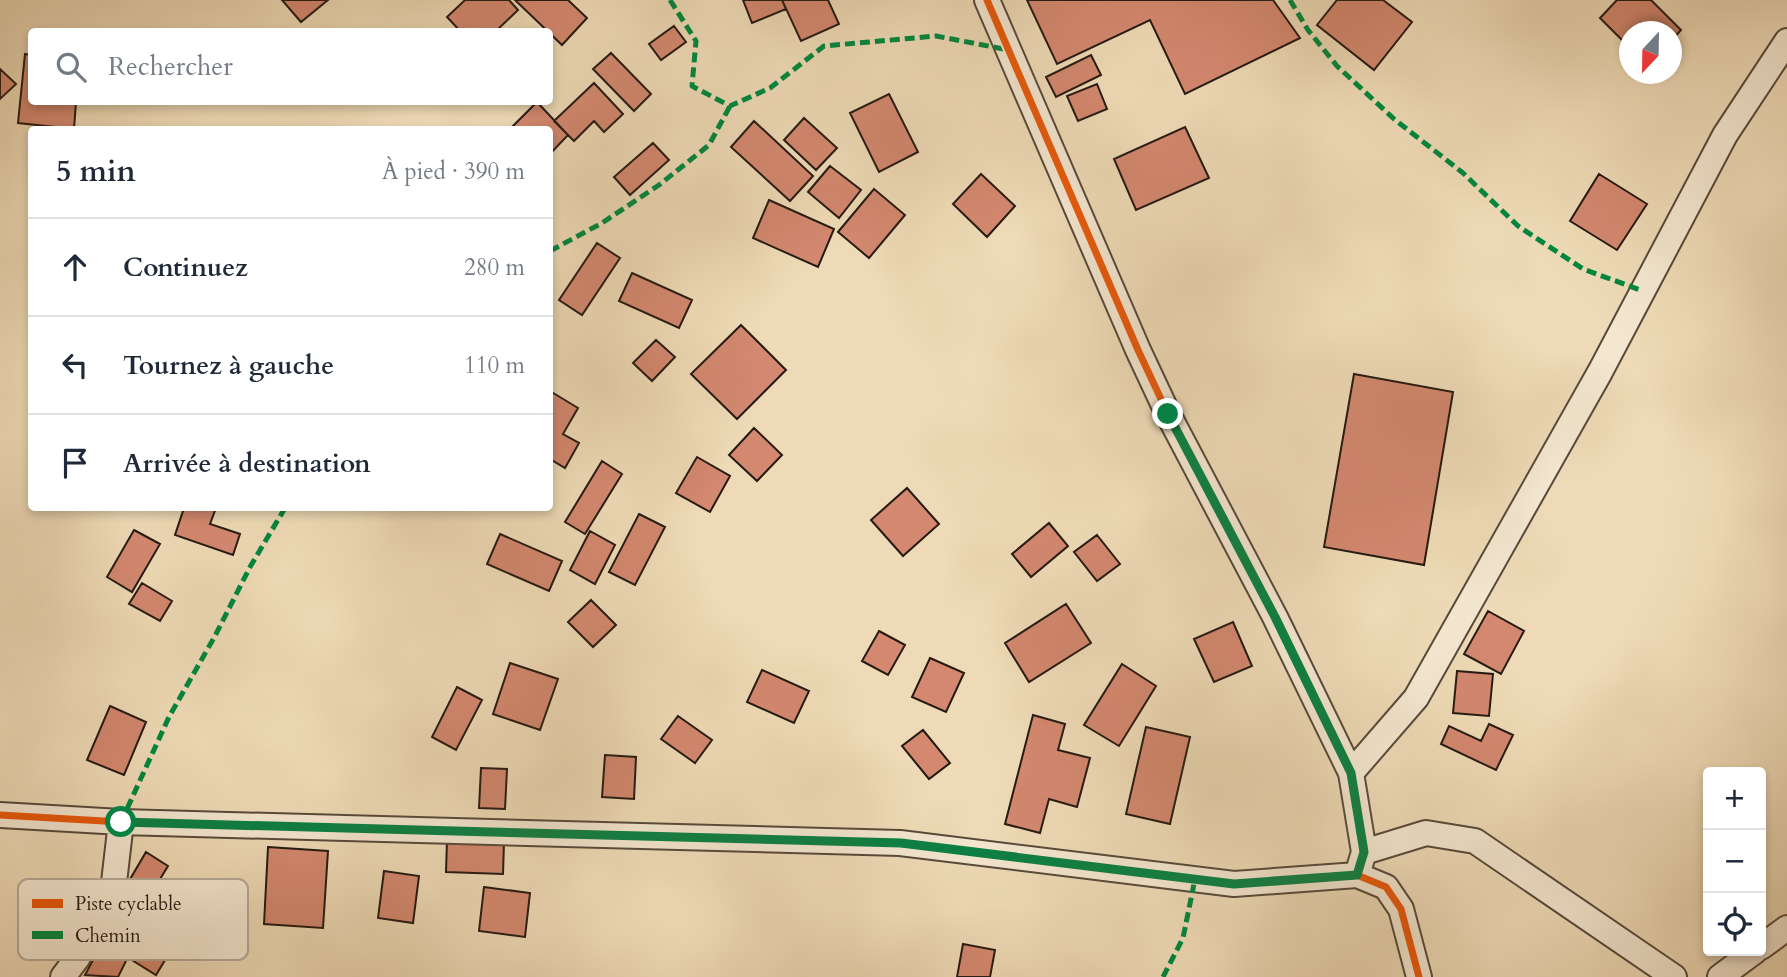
<!DOCTYPE html>
<html lang="fr">
<head>
<meta charset="utf-8">
<style>
	:root { --surface:#fff; --page:#f2f2f3; --text:#1f2937; --muted:#747a83; --line:#e0e1e3 }
	body { margin:0; font-family:Cardo,serif; background:var(--page); color:var(--text) }
	.controls { position:absolute; right:21px; bottom:21px; display:grid; overflow:hidden; border-radius:7px; box-shadow:0 4px 10px #0003 }
	.controls button { width:63px; height:63px; display:grid; place-items:center; padding:0; border:0; border-bottom:2px solid var(--line); background:var(--surface); color:var(--text); font:35px sans-serif }
	.compass { position:absolute; left:1619px; top:21px; width:63px; height:63px; border-radius:50%; background:var(--surface); box-shadow:0 4px 10px #0003; rotate:202deg }
	.stop { position:absolute; width:21px; height:21px; margin:-16px; border:5px solid #0b8043; border-radius:50%; background:#fff }
	.stop.end { background:#0b8043; border-color:#fff; box-shadow:0 2px 7px #0008 }
	.list { margin:0; padding:0; list-style:none }
	h2 { display:flex; justify-content:space-between; align-items:center; height:91px; margin:0; padding:0 28px; font-size:30px }
	h2 small { font-size:23px; font-weight:400; color:var(--muted) }
	.list li { display:grid; grid-template-columns:46px 1fr auto; gap:21px; align-items:center; box-sizing:border-box; height:98px; padding:0 28px; border-top:2px solid var(--line) }
	.list b { display:block; font-size:26px; white-space:nowrap }
	.list em { font-size:23px; font-style:normal; color:var(--muted) }
	.icon { flex:none; width:38px; height:38px; fill:none; stroke:currentColor; stroke-width:2; stroke-linecap:round; stroke-linejoin:round }
	.map { position:relative; flex:none; width:1787px; height:977px; overflow:hidden }
	.search { position:absolute; background:var(--surface); box-shadow:0 4px 10px #0003; left:28px; top:28px; width:525px; height:77px; display:flex; align-items:center; gap:18px; box-sizing:border-box; padding:0 24px; border-radius:7px; color:var(--muted); font-size:26px }
	.panel { position:absolute; background:var(--surface); box-shadow:0 4px 10px #0003; left:28px; top:126px; width:525px; height:385px; border-radius:7px }
	.map>svg:first-child { display:block }
	.building { fill:#d3886f; stroke:#251a12; stroke-width:2 }
	.lines { fill:none; stroke-linecap:round; stroke-linejoin:round }
	.minor-casing { stroke:#574a3b; stroke-width:28 }
	.minor { stroke:#f4e7d0; stroke-width:24 }
	.quiet { stroke:#00873e; stroke-width:5; stroke-dasharray:10 5; stroke-linecap:butt }
	.cycleway-casing { stroke:#f4e7d0; stroke-width:11 }
	.cycleway { stroke:#e8590c; stroke-width:7 }
	.route { stroke:#0b8043; stroke-width:9 }
	.key { fill:#f4e7d0; stroke:#b6aa97; stroke-width:2 }
	.key-label { font-size:19px; fill:#251a12 }
</style>
</head>
<body>
<div class="map">
<svg width="1787" height="977" viewBox="0 0 1787 977">
	<rect width="100%" height="100%" fill="#eedab6"/>
	<filter id="stains"><feTurbulence type="fractalNoise" baseFrequency=".00286" numOctaves="4"/><feColorMatrix values="0 0 0 0 .2 0 0 0 0 .09 0 0 0 0 .02 0 0 0 .5 -.17"/></filter>
	<radialGradient id="worn" r=".72"><stop offset=".6" stop-color="#630" stop-opacity="0"/><stop offset="1" stop-color="#630" stop-opacity=".3"/></radialGradient>
	<path class="building" d="M282 0H328L301 22Z
		M465 0H509L518 10 495 32H461L447 17Z
		M515 0H568L587 18 562 45Z
		M743 0H782L786 9 752 23Z
		M782 0H828L839 24 801 41Z
		M1027 0H1273L1300 38 1185 94 1150 20 1057 64Z
		M1337 0H1383L1412 22 1374 70 1317 25Z
		M1617 0H1651L1681 30 1672 40V32H1630V48L1600 18Z
		M674 26 686 42 661 60 649 44Z
		M611 53 651 94 634 111 593 69Z
		M25 54 32 55V102H76L74 129 18 123Z
		M1091 55 1101 75 1056 97 1046 77Z
		M0 69 16 84 0 99Z
		M594 83 623 114 604 132 594 121 574 141 554 121Z
		M1097 84 1107 109 1078 121 1067 96Z
		M889 94 918 152 879 172 850 113Z
		M537 102 568 135 550 154V130H509Z
		M804 118 837 148 816 170 784 140Z
		M754 121 813 176 790 201 731 147Z
		M1185 127 1209 178 1136 210 1114 159Z
		M653 143 669 160 630 195 614 177Z
		M830 166 861 190 839 218 808 192Z
		M981 174 1015 206 987 237 953 204Z
		M1599 174 1647 204 1617 250 1570 221Z
		M874 189 905 215 869 258 838 232Z
		M769 200 834 229 818 267 753 238Z
		M597 243 620 258 582 315 559 300Z
		M632 273 692 300 679 328 619 301Z
		M741 325 786 370 737 419 691 374Z
		M656 340 675 357 652 381 633 363Z
		M1354 374 1453 392 1424 565 1324 547Z
		M550 391 578 408 563 434 579 443 565 468 550 459Z
		M754 428 782 455 757 481 729 455Z
		M697 457 730 476 710 512 676 493Z
		M602 461 622 474 585 534 565 522Z
		M907 488 939 524 903 556 871 520Z
		M184 508H216L210 524 240 534 233 555 175 535Z
		M639 514 665 527 635 585 609 572Z
		M1049 523 1068 546 1031 577 1012 554Z
		M134 530 160 544 132 592 107 577Z
		M590 531 615 545 595 584 570 570Z
		M500 534 562 561 549 591 487 564Z
		M1097 535 1120 564 1097 581 1074 552Z
		M142 583 172 601 160 621 129 604Z
		M591 600 616 625 593 647 568 622Z
		M1066 604 1091 643 1029 682 1005 643Z
		M1488 611 1524 631 1501 674 1464 654Z
		M1233 622 1252 666 1214 682 1194 639Z
		M879 631 905 645 888 675 862 661Z
		M930 658 964 673 946 712 912 697Z
		M510 663 558 679 540 730 493 714Z
		M1122 664 1156 686 1119 746 1084 725Z
		M762 670 809 691 794 723 747 702Z
		M1457 671 1493 674 1489 716 1453 713Z
		M457 687 482 700 456 750 432 737Z
		M110 706 146 722 124 775 87 760Z
		M1033 715 1065 724 1058 750 1090 758 1077 807 1049 799 1040 833 1005 824Z
		M678 716 712 740 695 763 661 739Z
		M1489 724 1513 735 1496 770 1441 744 1449 726 1481 741Z
		M1146 727 1190 737 1170 824 1126 814Z
		M923 730 950 763 929 779 902 746Z
		M605 755 636 757 634 799 602 797Z
		M481 768 507 769 505 809 479 808Z
		M447 840 504 842 503 874 446 872Z
		M268 847 328 851 323 928 264 924Z
		M146 852 168 866 151 894 129 881Z
		M384 871 419 876 413 923 378 918Z
		M161 883 198 905 156 975 119 952Z
		M484 887 530 893 525 937 479 931Z
		M963 944 995 950 990 977H957Z
		M100 947 126 961 118 977 85 975Z"/>
	<g class="lines">
		<defs>
			<path id="minor" d="M987 0 1138 350 1168 414 1275 617 1351 773 1364 852 1357 875
				M1351 773 1416 698 1600 372 1725 135 1787 41
				M0 815 121 822 900 843 1234 884 1357 875 1386 887 1401 909 1419 977
				M1364 852 1426 833 1475 841 1674 977
				M1761 947 1787 928
				M63 977 78 957 113 891 121 822
				M1720 977 1755 951"/>
		</defs>
		<use href="#minor" class="minor-casing"/>
		<use href="#minor" class="minor"/>
		<path class="quiet" d="M670 0 696 41 692 86 730 106 770 88 824 46 936 36 1009 50
			M1290 0 1308 30 1337 66 1394 119 1463 173 1518 226 1583 269 1643 291
			M550 251 602 223 659 185 709 145 730 106
			M121 822 169 717 215 636 250 567 285 508
			M1163 977 1183 938 1195 879"/>
		<defs>
			<path id="cycleway" d="M987 0 1138 350 1168 414 1275 617 1351 773 1364 852 1357 875
				M0 815 121 822 900 843 1234 884 1357 875 1386 887 1401 909 1419 977"/>
		</defs>
		<use href="#cycleway" class="cycleway-casing"/>
		<use href="#cycleway" class="cycleway"/>
	</g>
	<g class="lines">
		<path class="route" d="M121 822 901 843 1234 884 1357 875 1364 852 1351 773 1275 617 1168 414"/>
	</g>
	<rect x="18" y="879" width="230" height="81" rx="10" class="key"/>
	<rect x="32" y="899" width="31" height="9" fill="#e8590c"/>
	<rect x="32" y="931" width="31" height="8" fill="#00873e"/>
	<g class="key-label">
		<text x="75" y="910">Piste cyclable</text>
		<text x="75" y="942">Chemin</text>
	</g>
	<rect width="100%" height="100%" filter="url(#stains)"/>
	<rect width="100%" height="100%" fill="url(#worn)"/>
</svg>
<div class="controls">
<button>+</button>
<button>−</button>
<button><svg class="icon" aria-label="locate" viewBox="0 0 24 24"><circle cx="12" cy="12" r="6"/><path d="M12 2v4M12 18v4M2 12h4M18 12h4"/></svg></button>
</div>
<svg class="compass" viewBox="-18 -18 36 36"><path d="M0-13l5 13h-10z" fill="#e53935"/><path d="M0 13l5-13h-10z" fill="#747a83"/></svg>
<div class="stop" style="left:121px;top:822px"></div>
<div class="stop end" style="left:1168px;top:414px"></div>
<div class="search"><svg class="icon" aria-label="search" viewBox="0 0 24 24"><circle cx="10" cy="10" r="6"/><path d="M15 15l6 6"/></svg>Rechercher</div>
<section class="panel">
<h2>5 min<small>À pied · 390 m</small></h2>
<ul class="list">
<li><svg class="icon" aria-label="ahead" viewBox="0 0 24 24"><path d="M12 20V5M6 11l6-6 6 6"/></svg><div><b>Continuez</b></div><em>280 m</em></li>
<li><svg class="icon" aria-label="left" viewBox="0 0 24 24"><path d="M17 20v-9H6M10 6l-5 5 5 5"/></svg><div><b>Tournez à gauche</b></div><em>110 m</em></li>
<li><svg class="icon" aria-label="arrive" viewBox="0 0 24 24"><path d="M6 21V4h12l-3 4 3 4H6"/></svg><div><b>Arrivée à destination</b></div></li>
</ul>
</section>
</div>
</body>
</html>
